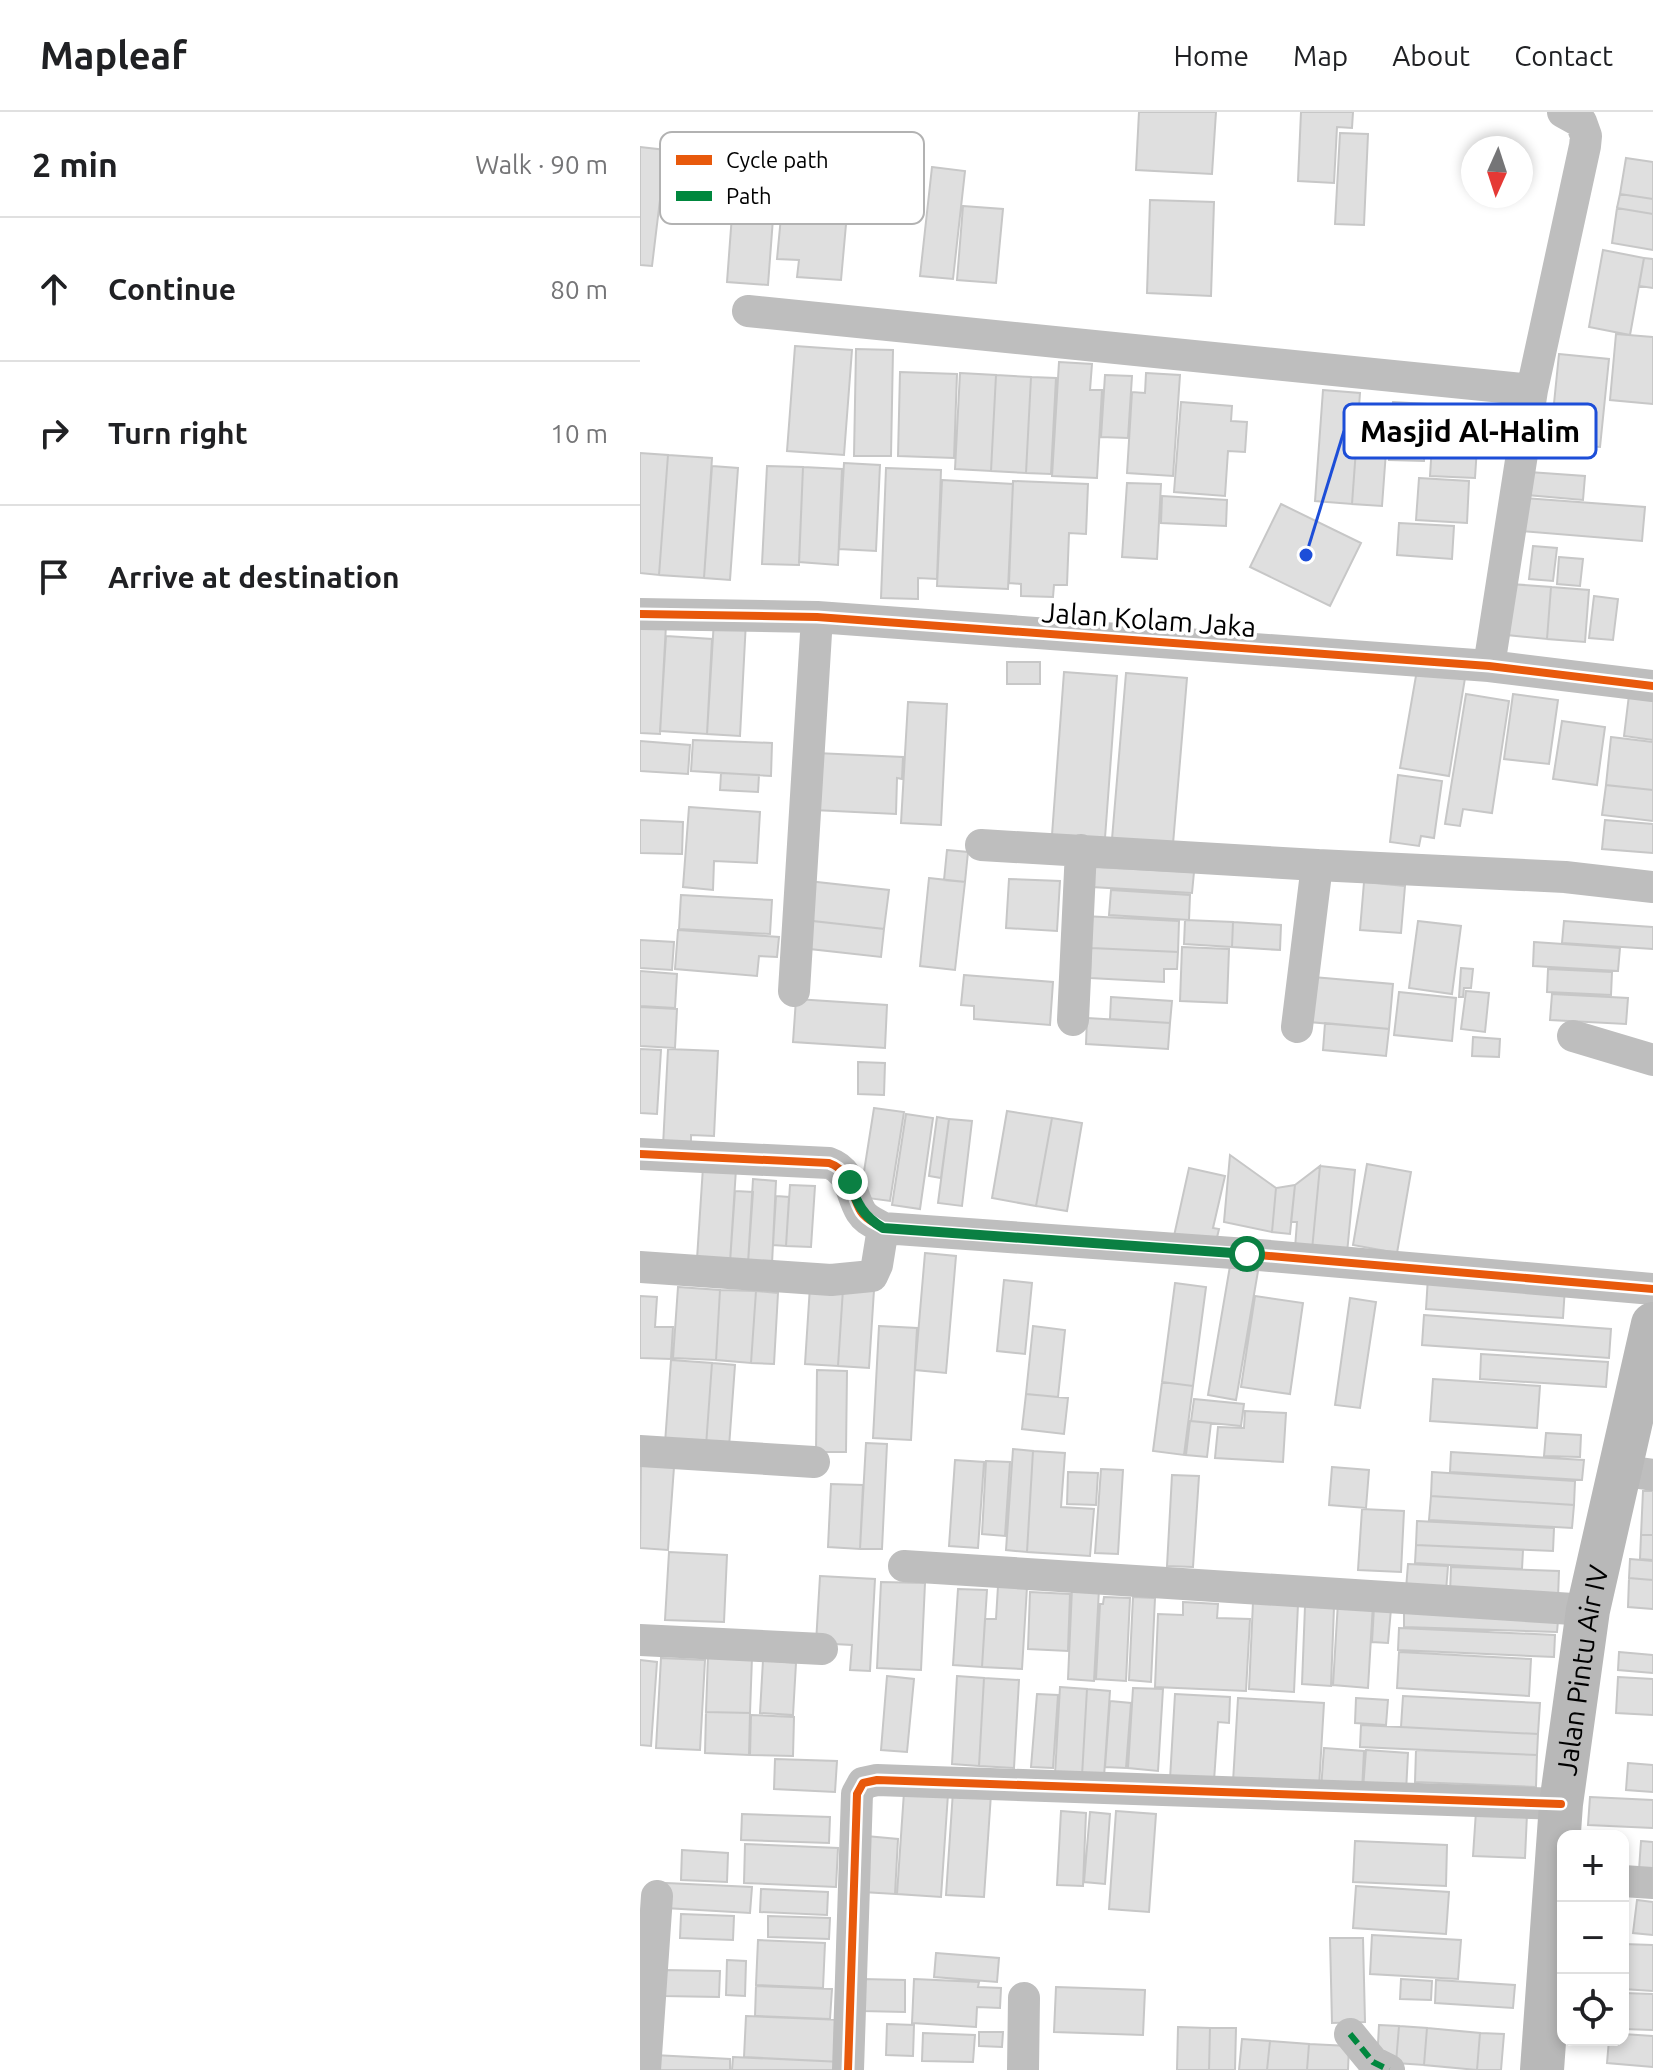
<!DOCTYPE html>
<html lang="en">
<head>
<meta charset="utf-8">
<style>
	:root { --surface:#fff; --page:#f2f2f2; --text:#202124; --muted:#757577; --line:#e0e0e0 }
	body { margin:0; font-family:Ubuntu,sans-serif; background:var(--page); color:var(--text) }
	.controls { position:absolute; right:24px; bottom:24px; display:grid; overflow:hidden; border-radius:16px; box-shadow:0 4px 12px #0003 }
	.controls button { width:72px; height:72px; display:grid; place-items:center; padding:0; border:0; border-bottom:2px solid var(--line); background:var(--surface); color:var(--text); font:40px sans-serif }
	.compass { position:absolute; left:821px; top:24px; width:72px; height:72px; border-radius:50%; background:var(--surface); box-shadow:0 4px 12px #0003; rotate:183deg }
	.stop { position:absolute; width:24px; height:24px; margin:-18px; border:6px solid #0b8043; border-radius:50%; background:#fff }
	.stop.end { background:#0b8043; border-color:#fff; box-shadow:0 2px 8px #0008 }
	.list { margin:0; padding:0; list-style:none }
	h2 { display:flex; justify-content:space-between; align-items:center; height:104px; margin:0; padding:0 32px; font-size:34px }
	h2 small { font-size:26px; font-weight:400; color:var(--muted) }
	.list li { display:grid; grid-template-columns:52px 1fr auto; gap:24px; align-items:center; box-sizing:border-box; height:144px; padding:0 32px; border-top:2px solid var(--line) }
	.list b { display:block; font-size:30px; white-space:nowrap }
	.list em { font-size:26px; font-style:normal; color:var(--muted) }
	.icon { flex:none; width:44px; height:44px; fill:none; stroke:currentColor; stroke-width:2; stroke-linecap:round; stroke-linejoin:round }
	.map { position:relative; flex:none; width:1013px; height:1958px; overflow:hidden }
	header { display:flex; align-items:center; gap:48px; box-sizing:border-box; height:112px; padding:0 40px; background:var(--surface); border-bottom:2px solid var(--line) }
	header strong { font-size:38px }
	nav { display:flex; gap:44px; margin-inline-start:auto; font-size:28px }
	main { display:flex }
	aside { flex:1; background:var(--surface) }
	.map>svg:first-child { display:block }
	.building { fill:#dfdfdf; stroke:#c7c7c7; stroke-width:2 }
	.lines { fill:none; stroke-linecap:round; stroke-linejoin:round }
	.street { stroke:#bebebe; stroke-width:32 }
	.secondary { stroke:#b8b8b8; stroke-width:44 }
	.quiet { stroke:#00873e; stroke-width:6; stroke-dasharray:12 6; stroke-linecap:butt }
	.cycleway-casing { stroke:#fff; stroke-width:13 }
	.cycleway { stroke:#e8590c; stroke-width:8 }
	.route { stroke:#0b8043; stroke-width:10 }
	.labels { text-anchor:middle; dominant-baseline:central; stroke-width:7; stroke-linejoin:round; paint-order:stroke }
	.street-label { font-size:28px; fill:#000; stroke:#fff }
	.key { fill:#fff; stroke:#b2b2b2; stroke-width:2 }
	.key-label { font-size:22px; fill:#000 }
	.leader { fill:none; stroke:#1d4ed8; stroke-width:3 }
	.callout-dot { fill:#1d4ed8; stroke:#fff; stroke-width:3 }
	.callout { fill:#fff; stroke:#1d4ed8; stroke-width:3 }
	.callout-label { font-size:30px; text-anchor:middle; font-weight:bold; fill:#000 }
</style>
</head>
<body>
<header>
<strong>Mapleaf</strong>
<nav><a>Home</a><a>Map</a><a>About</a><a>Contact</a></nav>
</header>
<main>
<aside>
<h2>2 min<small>Walk · 90 m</small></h2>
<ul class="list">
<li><svg class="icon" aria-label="ahead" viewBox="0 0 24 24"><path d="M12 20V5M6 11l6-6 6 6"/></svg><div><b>Continue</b></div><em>80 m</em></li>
<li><svg class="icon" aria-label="right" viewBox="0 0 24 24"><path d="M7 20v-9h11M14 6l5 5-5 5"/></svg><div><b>Turn right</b></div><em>10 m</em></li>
<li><svg class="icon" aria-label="arrive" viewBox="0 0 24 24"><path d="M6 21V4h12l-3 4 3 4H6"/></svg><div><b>Arrive at destination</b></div></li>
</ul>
</aside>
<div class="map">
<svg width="1013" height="1958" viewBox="0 0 1013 1958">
	<rect width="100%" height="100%" fill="#fff"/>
	<path class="building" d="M499 0H576L572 62 496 58Z
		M661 0H713L712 16 697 15 694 71 658 69Z
		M700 21 728 22 724 113 695 112Z
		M0 35 26 38 12 154 0 153Z
		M986 46 1013 50V87L980 82Z
		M292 55 325 59 313 167 280 164Z
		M144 73 209 79 201 168 157 165 159 148 137 147Z
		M94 76 135 80 128 173 87 170Z
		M980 82 1013 87V102L977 96Z
		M510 88 574 90 571 184 507 181Z
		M323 94 363 97 356 171 317 168Z
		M977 96 1013 102V138L972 131Z
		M963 138 1004 146 990 223 949 215Z
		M1004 146 1013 147V176L999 174Z
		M976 222 1013 225V292L970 288Z
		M155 234 212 238 204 343 147 339Z
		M216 237 253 238 251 344H214Z
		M919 242 969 247 960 335 910 331Z
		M419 250 452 252 450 278H462L457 366 412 364Z
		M260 260 317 262 314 346 258 344Z
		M320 261 356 263 351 359 315 357Z
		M506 261 540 263 533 364 487 361 492 280 505 281Z
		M356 263 391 265 386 361 351 359Z
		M465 263 492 264 488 326 461 325Z
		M391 265 416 266 411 362 386 361Z
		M683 278 720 281 712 392 675 389Z
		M541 290 592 294 591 309 607 310 605 340 588 339 585 384 534 380Z
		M753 290 787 292 784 349 749 348Z
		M794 302 839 304 835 366 790 364Z
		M718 310 748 312 742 394 712 392Z
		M0 341 28 343 19 463 0 461Z
		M28 343 72 346 64 466 19 463Z
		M204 351 240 353 236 439 199 437Z
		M72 354 98 356 90 468 64 466Z
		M127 354 163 355 159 453 122 452Z
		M163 355 202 357 198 453 159 450Z
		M246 356 301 358 297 467 278 466V487L241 486Z
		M889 360 945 364 943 388 887 383Z
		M779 366 829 369 827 411 776 408Z
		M302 368 373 372 368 477 297 474Z
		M373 369 448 372 446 422 429 421 427 473H414L413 485 381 484V472L369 471Z
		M487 371 521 372 517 447 482 445Z
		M522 384 587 388 586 414 521 411Z
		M884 386 1005 395 1002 429 881 419Z
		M641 392 721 431 690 494 610 455Z
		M759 411 814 414 812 447 757 443Z
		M893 434 917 436 913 469 889 467Z
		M919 445 943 447 940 474 917 472Z
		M871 472 911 475 907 527 867 523Z
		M911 475 949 478 945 530 907 527Z
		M954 484 978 487 973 528 949 526Z
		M74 508 106 509 100 624 67 622Z
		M0 511 26 513 20 622 0 621Z
		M26 524 72 527 67 622 20 619Z
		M367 550H400V572H367Z
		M777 558 825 566 809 664 760 656Z
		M424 560 477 564 465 726 412 723Z
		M486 561 547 566 533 732 472 727Z
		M826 582 869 589 852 701 823 697 820 714 805 712Z
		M873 582 918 588 909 652 864 647Z
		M989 583 1013 585V628L984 624Z
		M268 590 307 592 301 713 261 711Z
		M922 609 965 615 957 673 913 667Z
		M971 625 1013 630V678L966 673Z
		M53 628 132 631 131 664 51 659Z
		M0 629 50 633 48 662 0 659Z
		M176 641 263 645 262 667 257 666 256 702 174 698Z
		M81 661 119 663 118 680 80 678Z
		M758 663 802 669 794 726 781 724 779 734 750 730Z
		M966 673 1013 678V709L962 703Z
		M49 695 120 700 117 751 74 749 73 778 43 775Z
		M0 708 43 710 42 742 0 741Z
		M965 708 1013 712V741L962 737Z
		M307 738 328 740 325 770 304 768Z
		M453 755 554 760 552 781 452 775Z
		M289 766 325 770 315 858 280 854Z
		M369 767 420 769 417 819 366 816Z
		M168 769 249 778 244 817 164 808Z
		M724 770 765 774 761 821 720 818Z
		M471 778 550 783 549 808 469 803Z
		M41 783 132 788 130 822 39 817Z
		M444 804 539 809 538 840 451 836Z
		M164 808 244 817 241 845 161 836Z
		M545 808 593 810 592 835 544 832Z
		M778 809 821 814 812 882 769 876Z
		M924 809 1013 815V837L922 831Z
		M593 810 641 813 640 838 592 835Z
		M38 818 139 825 137 845 119 844 117 864 35 857Z
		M0 828 34 830 32 858 0 856Z
		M894 830 980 836 978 859 893 854Z
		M542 835 589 837 587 891 540 889Z
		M451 836 538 840 537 857H524V870L450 866Z
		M821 856 833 857 831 876H824L823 885H819Z
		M908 857 972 860 971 883 907 880Z
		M0 859 37 862 35 896 0 894Z
		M324 863 413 870 410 913 334 907V894L321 893Z
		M673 865 753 872 749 917 669 910Z
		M826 879 849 881 845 920 821 917Z
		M759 880 816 886 812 929 754 923Z
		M912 882 988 886 986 912 910 908Z
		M471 885 532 889 530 911 470 907Z
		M156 887 247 893 245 936 153 930Z
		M0 895 37 897 35 936 0 934Z
		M447 906 530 911 528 937 446 932Z
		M685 911 749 917 746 944 683 938Z
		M833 925 860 927 859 945 832 944Z
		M0 937 21 938 17 1002 0 1001Z
		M28 937 78 939 74 1024 51 1023V1036L23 1034Z
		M218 950 245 951 244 983 218 982Z
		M234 996 264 1000 250 1089 220 1085Z
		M367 999 412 1006 396 1094 352 1086Z
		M266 1002 293 1006 280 1097 252 1093Z
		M297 1005 309 1007 301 1066 289 1064Z
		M412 1006 442 1011 427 1099 396 1094Z
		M309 1007 332 1009 322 1094 298 1091Z
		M590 1043 636 1076 632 1120 584 1110Z
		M727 1052 771 1060 757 1141 713 1133Z
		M680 1054 715 1058 707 1141 672 1138Z
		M680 1054 672 1138 655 1136 657 1110H651L655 1073Z
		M63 1055 96 1057 90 1150 57 1147Z
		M549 1056 585 1064 573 1116 579 1117 575 1134 534 1124Z
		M113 1067 136 1069 132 1152 108 1151Z
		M150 1073 175 1074 171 1135 146 1134Z
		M655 1073 650 1122 632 1120 636 1076Z
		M95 1079 113 1080 108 1151 90 1150Z
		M136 1084 149 1085 146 1134 133 1133Z
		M285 1141 316 1144 306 1261 275 1258Z
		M590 1154 618 1159 596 1288 568 1283Z
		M788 1165 925 1175 923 1206 786 1197Z
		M364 1168 392 1171 385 1242 357 1239Z
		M535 1171 566 1175 553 1274 522 1270Z
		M170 1174 203 1177 198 1254 165 1252Z
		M38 1175 80 1178 76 1248 33 1246Z
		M203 1177 234 1178 229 1256 198 1254Z
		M80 1178 116 1179 111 1251 76 1248Z
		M116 1179 138 1181 134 1252 111 1251Z
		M0 1184 17 1185 15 1215H33L31 1247 0 1246Z
		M615 1184 663 1191 650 1282 601 1275Z
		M710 1186 736 1190 720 1296 695 1293Z
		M784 1203 971 1217 969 1246 782 1233Z
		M239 1214 277 1216 271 1328 233 1326Z
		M393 1214 425 1218 418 1285 386 1282Z
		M841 1242 968 1250 966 1275 840 1267Z
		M31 1248 72 1251 66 1334 25 1331Z
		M72 1251 95 1253 89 1335 66 1334Z
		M177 1258 207 1259 206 1340H176Z
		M793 1267 900 1274 897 1316 790 1309Z
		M522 1270 553 1274 544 1343 513 1339Z
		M386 1282 428 1286 424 1322 382 1317Z
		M554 1287 604 1292 601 1314 551 1309Z
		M605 1299 646 1301 643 1350 575 1346 578 1315 604 1316Z
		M550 1309 571 1311 567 1345 546 1343Z
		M906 1321 941 1323 940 1345 904 1344Z
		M226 1331 247 1332 242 1437H220Z
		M373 1337 393 1339 387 1440 366 1438Z
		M393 1339 425 1341 421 1395 454 1397 450 1444 387 1440Z
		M811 1340 944 1348 942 1368 810 1360Z
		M315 1348 344 1350 338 1436 309 1434Z
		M346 1349 370 1350 365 1424 342 1422Z
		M1 1353 34 1355 28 1438 0 1436Z
		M692 1355 729 1358 726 1396 689 1393Z
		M461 1357 483 1358 478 1442 455 1441Z
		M428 1360 458 1361 456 1393 427 1392Z
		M792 1360 935 1369 934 1393 791 1384Z
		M532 1363 559 1364 553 1455 527 1454Z
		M191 1372 223 1373 220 1437 188 1435Z
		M1003 1379H1013V1423H1001Z
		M791 1384 934 1393 932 1416 789 1408Z
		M722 1397 764 1399 761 1460 718 1458Z
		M777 1409 914 1416 913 1439 776 1433Z
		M1001 1423H1013V1448L1000 1447Z
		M776 1433 883 1438 882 1457 775 1451Z
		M29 1440 87 1443 84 1510 25 1508Z
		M990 1447 1013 1449V1468L989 1466Z
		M768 1452 808 1454 806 1479 766 1477Z
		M811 1455 919 1459 918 1486 810 1481Z
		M180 1464 235 1467 230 1559 210 1558 212 1533 176 1531Z
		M989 1466 1013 1468V1497L988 1495Z
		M241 1470 285 1471 281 1558 237 1556Z
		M358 1474 387 1475 382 1557 342 1555 345 1507H356Z
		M432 1476 459 1477 454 1569 428 1567Z
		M318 1477 347 1478 342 1555 313 1553Z
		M390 1480 430 1482 428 1539 388 1537Z
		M464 1485 490 1486 486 1569 456 1567 460 1492H463Z
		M493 1485 515 1486 511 1570 489 1568Z
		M543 1490 578 1492 577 1506 610 1507 606 1579 515 1575 518 1502 543 1503Z
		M613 1490 658 1492 654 1580 609 1577Z
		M698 1490 733 1492 728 1576 693 1573Z
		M764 1492 919 1498 917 1520 764 1515Z
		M665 1494 694 1495 691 1574 662 1572Z
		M734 1495 751 1497 748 1531 732 1530Z
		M759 1516 915 1523 914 1545 758 1538Z
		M759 1540 891 1547 889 1584 757 1576Z
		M979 1540 1013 1543V1561L978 1558Z
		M68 1543 112 1545 110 1601 66 1600Z
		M21 1546 65 1548 60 1638 16 1636Z
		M0 1548 17 1550 11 1634 0 1633Z
		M123 1548 156 1551 153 1603 120 1601Z
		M247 1564 274 1567 267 1640 241 1638Z
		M317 1564 344 1566 339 1654 312 1652Z
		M978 1565 1013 1567V1603L976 1601Z
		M344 1566 379 1568 374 1656 339 1654Z
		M420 1575 447 1577 442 1664 415 1662Z
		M493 1576 523 1577 518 1659 488 1656Z
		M447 1577 470 1579 464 1665 442 1664Z
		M397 1582 418 1583 413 1656 391 1655Z
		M535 1582 590 1585 589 1611 578 1610 574 1669 530 1667Z
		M763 1584 900 1591 898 1622 761 1615Z
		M598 1586 684 1591 679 1675 593 1670Z
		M716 1586 748 1588 746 1613 715 1611Z
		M470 1589 491 1591 486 1656 465 1655Z
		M66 1600 110 1601 109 1643 65 1641Z
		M111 1603 154 1605 153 1644 110 1643Z
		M721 1613 898 1622 897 1643 720 1635Z
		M684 1636 724 1639 722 1679 681 1677Z
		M726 1638 768 1641 766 1680 723 1677Z
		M776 1638 897 1643 896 1675 775 1670Z
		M135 1647 197 1649 195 1680 134 1677Z
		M988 1651 1013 1653V1680L986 1678Z
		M313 1679 351 1682 344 1785 306 1783Z
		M264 1680 308 1682 301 1785 257 1782Z
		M950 1685 1013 1688V1716L948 1713Z
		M421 1699 446 1701 443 1774 417 1773Z
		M476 1699 516 1702 509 1800 469 1797Z
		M836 1699 887 1702 885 1746 833 1744Z
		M450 1700 470 1702 465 1772 444 1770Z
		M102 1702 190 1705 189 1731 101 1728Z
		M226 1724 258 1727 255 1782 223 1780Z
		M715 1729 807 1733 806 1774 713 1770Z
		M1001 1729 1013 1730V1759L999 1758Z
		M105 1732 198 1736 196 1775 104 1771Z
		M42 1738 88 1741 87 1770 41 1768Z
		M26 1771 112 1775 110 1801 25 1796Z
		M716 1774 809 1780 806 1822 713 1816Z
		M121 1777 188 1780 187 1803 120 1800Z
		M997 1788 1013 1790V1823L993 1821Z
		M41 1802 94 1804 93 1828 40 1826Z
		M128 1804 190 1806 189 1827 128 1825Z
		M732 1823 821 1828 818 1867 730 1862Z
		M690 1826H723L725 1910 692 1911Z
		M118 1828 185 1831 183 1876 116 1873Z
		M983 1832 1013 1833V1879L983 1877Z
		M296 1841 359 1846 357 1870 294 1865Z
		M87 1848 106 1849 105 1884 86 1883Z
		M24 1858 80 1859 79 1885 23 1884Z
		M222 1867 265 1868V1900L222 1899Z
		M274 1867 339 1870 338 1875 361 1876 360 1896 337 1895 336 1915 272 1911Z
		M761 1867 792 1869 791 1888 760 1887Z
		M796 1868 875 1873 873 1896 795 1891Z
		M116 1874 192 1877 190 1907 115 1904Z
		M416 1875 505 1878 503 1923 414 1920Z
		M983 1881 1013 1882V1918L983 1917Z
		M106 1904 203 1908 202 1950 104 1945Z
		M247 1912 274 1913 273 1944 246 1943Z
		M739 1913 759 1914 756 1951 737 1950Z
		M759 1914 787 1916 784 1953 756 1951Z
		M538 1915 570 1916 569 1958H537Z
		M570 1916H596L595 1958H569Z
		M787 1916 840 1921 837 1958 784 1953Z
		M339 1920H363L362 1935 339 1934Z
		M283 1921 335 1923 333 1950 282 1949Z
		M840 1921 864 1922 861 1958H837Z
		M983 1922 1013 1924V1955L967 1951 969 1928H983Z
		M602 1927 630 1929 627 1958H599Z
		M630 1929 669 1932 667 1958H627Z
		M669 1932 709 1934 708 1958H667Z
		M14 1943 90 1947V1958H13Z
		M93 1945 202 1950 201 1958H92Z"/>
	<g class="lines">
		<path class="street" d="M108 199 892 278
			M0 502 177 505 849 554 1013 574
			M849 554 892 278 945 34 946 24 941 10 923 0
			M341 733 677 753 925 765 1013 775
			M154 879 177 505
			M433 908 441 738
			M657 915 677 753
			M933 924 1013 948
			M0 1042 189 1051C212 1059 210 1082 221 1100 226 1108 235 1111 243 1116L607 1142 1013 1177
			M0 1155 191 1168 232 1164 237 1153 243 1116
			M0 1339 174 1350
			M978 1358 1013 1363
			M264 1454 948 1498
			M0 1528 182 1537
			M983 1769 1013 1771
			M710 1922 733 1950 749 1958
			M5 1958 17 1784
			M208 1958 217 1682 223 1671 237 1668 921 1692
			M383 1958 384 1886"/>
		<path class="secondary" id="s1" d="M902 1958 921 1692 948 1498 1013 1212"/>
		<path class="quiet" d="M710 1922 733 1950 749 1958"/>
		<defs>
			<path id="cycleway" d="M0 502 177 505 849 554 1013 574
				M0 1042 189 1051C212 1059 210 1082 221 1100 226 1108 235 1111 243 1116L607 1142 1013 1177
				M208 1958 217 1682 223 1671 237 1668 921 1692"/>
		</defs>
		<use href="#cycleway" class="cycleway-casing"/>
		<use href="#cycleway" class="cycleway"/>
	</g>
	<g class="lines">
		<path class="route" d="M210 1070C217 1092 223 1104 243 1116L607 1142"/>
	</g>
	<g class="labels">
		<g class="street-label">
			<text transform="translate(509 507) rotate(4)">Jalan Kolam Jaka</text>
			<text stroke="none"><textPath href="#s1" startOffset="402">Jalan Pintu Air IV</textPath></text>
		</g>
	</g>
	<rect x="20" y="20" width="264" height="92" rx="12" class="key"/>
	<rect x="36" y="43" width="36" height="10" fill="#e8590c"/>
	<rect x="36" y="79" width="36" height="10" fill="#00873e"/>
	<g class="key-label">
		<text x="86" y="56">Cycle path</text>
		<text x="86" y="92">Path</text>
	</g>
	<path class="leader" d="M666 443L704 319"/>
	<circle class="callout-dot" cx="666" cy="443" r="8"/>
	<rect class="callout" x="704" y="292" width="252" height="54" rx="8"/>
	<g class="callout-label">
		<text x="830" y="330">Masjid Al-Halim</text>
	</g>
</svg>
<div class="controls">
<button>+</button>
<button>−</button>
<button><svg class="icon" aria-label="locate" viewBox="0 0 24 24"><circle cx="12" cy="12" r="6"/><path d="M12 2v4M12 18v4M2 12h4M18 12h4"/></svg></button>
</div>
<svg class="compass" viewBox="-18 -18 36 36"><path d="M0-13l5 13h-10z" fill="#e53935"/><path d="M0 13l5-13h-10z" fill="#757577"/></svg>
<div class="stop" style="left:607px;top:1142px"></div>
<div class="stop end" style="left:210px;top:1070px"></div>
</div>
</main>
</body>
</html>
